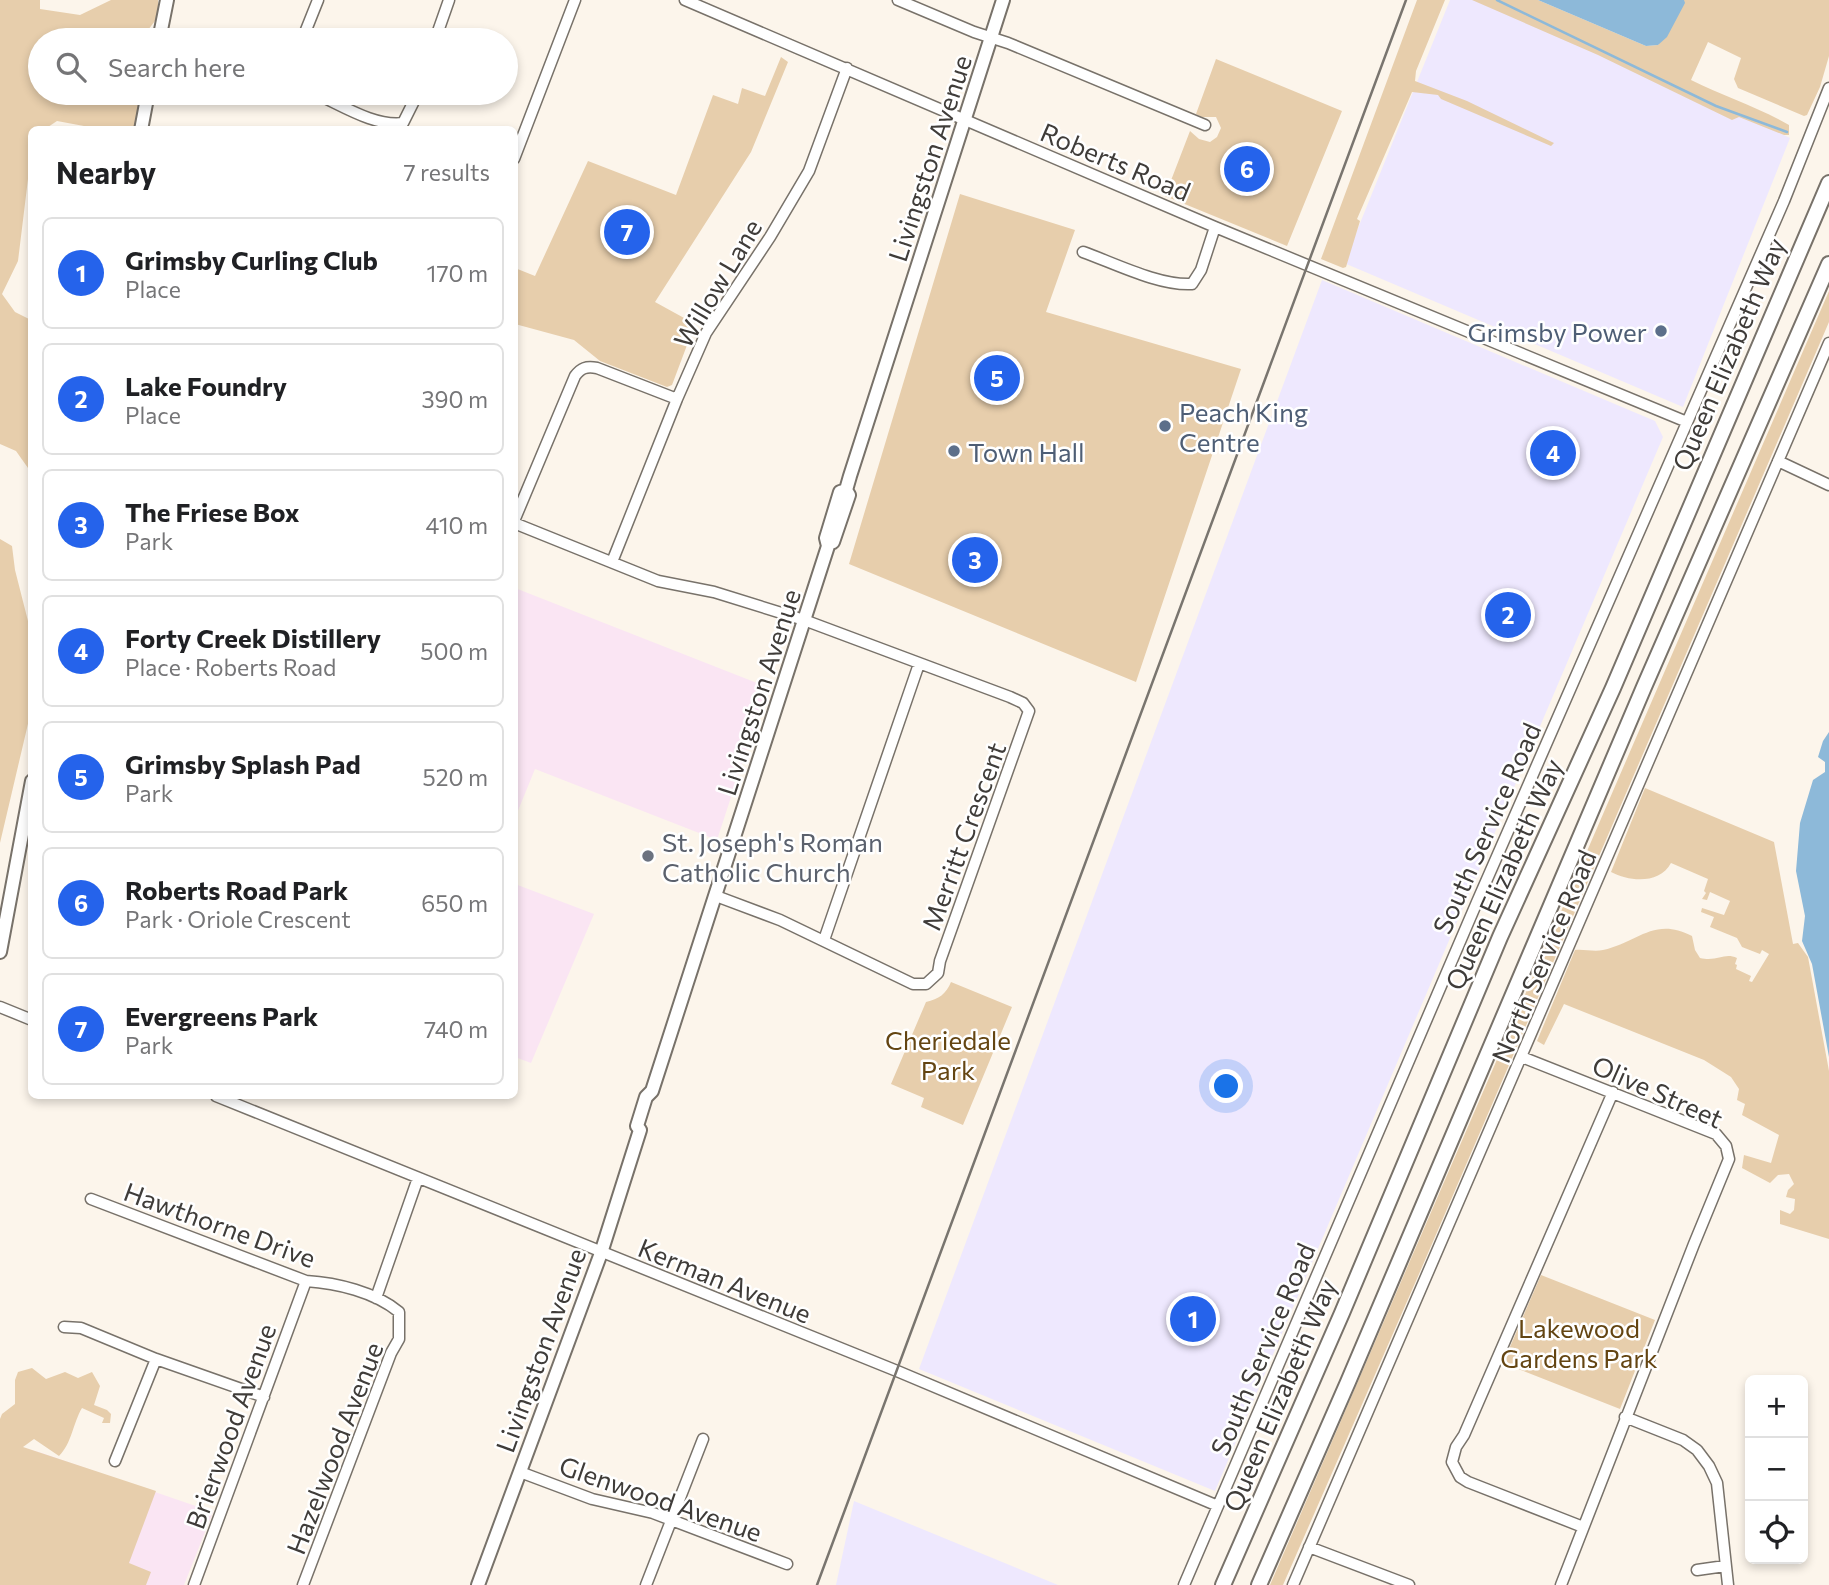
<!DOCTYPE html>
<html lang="en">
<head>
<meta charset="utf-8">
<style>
	:root { --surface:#fff; --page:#f6f6f6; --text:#202124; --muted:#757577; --line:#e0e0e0; --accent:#2563eb }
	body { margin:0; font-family:Commissioner,sans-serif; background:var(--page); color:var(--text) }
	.controls { position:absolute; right:21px; bottom:21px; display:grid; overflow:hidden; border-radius:10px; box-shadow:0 4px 10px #0003 }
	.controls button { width:63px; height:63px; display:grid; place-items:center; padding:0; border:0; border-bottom:2px solid var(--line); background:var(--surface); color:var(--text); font:35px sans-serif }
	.you { position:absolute; left:1227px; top:1087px; width:24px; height:24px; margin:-18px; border:5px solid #fff; border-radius:50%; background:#1a73e8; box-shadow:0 0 0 10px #1a73e833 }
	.badge { display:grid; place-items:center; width:46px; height:46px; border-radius:50%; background:var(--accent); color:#fff; font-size:23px; font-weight:700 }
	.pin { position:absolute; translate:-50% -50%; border:4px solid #fff; box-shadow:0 2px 7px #0006 }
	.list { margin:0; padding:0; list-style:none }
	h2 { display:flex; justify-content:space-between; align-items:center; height:91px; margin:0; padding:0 28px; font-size:30px }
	h2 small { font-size:23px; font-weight:400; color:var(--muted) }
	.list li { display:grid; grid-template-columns:46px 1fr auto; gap:21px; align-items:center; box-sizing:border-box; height:112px; margin:0 14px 14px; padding:0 14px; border:2px solid var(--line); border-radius:10px }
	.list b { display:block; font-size:26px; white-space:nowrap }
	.list p { margin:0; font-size:23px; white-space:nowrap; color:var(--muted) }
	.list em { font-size:23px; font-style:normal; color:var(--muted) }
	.icon { flex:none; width:38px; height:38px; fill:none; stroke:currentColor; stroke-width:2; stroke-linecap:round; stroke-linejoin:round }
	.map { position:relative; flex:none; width:1829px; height:1585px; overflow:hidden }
	.search { position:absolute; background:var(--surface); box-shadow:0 4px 10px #0003; left:28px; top:28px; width:490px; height:77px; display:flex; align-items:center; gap:18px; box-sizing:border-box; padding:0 24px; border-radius:38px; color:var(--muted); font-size:26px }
	.panel { position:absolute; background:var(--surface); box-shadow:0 4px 10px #0003; left:28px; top:126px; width:490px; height:973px; border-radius:10px }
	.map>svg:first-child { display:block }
	.industrial { fill:#eee8fe }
	.education { fill:#fae5f3 }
	.green { fill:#e7ceac }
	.water { fill:#8db9d9 }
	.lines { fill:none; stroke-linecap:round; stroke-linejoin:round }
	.stream { stroke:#8db9d9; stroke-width:2.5 }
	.minor-casing { stroke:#78726a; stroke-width:13 }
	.major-casing { stroke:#78726a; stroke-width:16 }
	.highway-casing { stroke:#78726a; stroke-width:18 }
	.minor { stroke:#fff; stroke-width:10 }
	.major { stroke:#fff; stroke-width:12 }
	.highway { stroke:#fff; stroke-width:14 }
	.rail { stroke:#79756f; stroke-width:2.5 }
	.service-dot { fill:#5c6f8a; stroke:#fff; stroke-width:2.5 }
	.worship-dot { fill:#6b7280; stroke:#fff; stroke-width:2.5 }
	.labels { text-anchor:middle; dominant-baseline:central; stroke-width:5; stroke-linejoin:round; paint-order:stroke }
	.street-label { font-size:26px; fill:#3f3c39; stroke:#fff }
	.service-label { font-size:26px; fill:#4e5e75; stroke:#fff; text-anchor:start }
	.worship-label { font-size:26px; fill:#5b616d; stroke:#fff; text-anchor:start }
	.park-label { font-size:26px; fill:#644512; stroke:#fff }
</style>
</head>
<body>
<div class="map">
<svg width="1829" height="1585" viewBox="0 0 1829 1585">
	<rect width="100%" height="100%" fill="#fcf5eb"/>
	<path class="industrial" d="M1450 0H1512L1790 138 1683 407 1344 263Z
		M1322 280 1655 421 1663 437 1215 1491 919 1369Z
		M854 1501 1058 1585H836Z"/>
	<path class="education" d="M515 588 767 687 717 840 535 769 515 818Z
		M515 884 594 914 531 1063 515 1057Z
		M0 1441 42 1453 213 1512 184 1585H0Z"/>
	<path class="green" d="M0 0H40V9L80 15 111 0H158V17L148 30 130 40H40V93H135L143 95 139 129H100L57 121 45 129 32 130 31 173 28 179 18 261 2 294 15 312 31 320V469L28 468 16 451 0 444Z
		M1417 0H1445L1416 71 1415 81 1467 101 1554 143 1551 146 1441 99 1438 95 1412 92 1357 219 1360 221 1346 267 1343 268 1321 259Z
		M1472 0H1538L1646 46 1658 45 1684 0H1829V56L1820 87 1807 115 1804 116 1738 88 1734 79 1741 58 1708 42 1691 80C1723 96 1758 107 1789 125V135H1784L1739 117 1732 120 1598 55Z
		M781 57 788 62 751 152 655 302 695 324 672 385 667 387 600 361 574 340 515 324V268L535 276 588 161 676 195 713 95 738 104 742 88 765 96Z
		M1216 59 1342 111 1287 246 1165 196 1190 131 1199 139 1210 142 1217 137 1221 128 1216 117H1202L1196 114Z
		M960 194 1075 230 1046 312 1241 369 1136 682 849 564Z
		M1829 291V322L1419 1274 1283 1585H1270Z
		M0 539 12 546 15 570 28 621 31 624V711L0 843Z
		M1645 788 1774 842 1793 944 1798 943 1808 957 1829 1071V1239L1780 1224V1210L1790 1214 1794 1210 1795 1199 1786 1197 1788 1190 1794 1184 1789 1174 1778 1175 1770 1183 1742 1168 1744 1155 1771 1163 1779 1135 1742 1115 1745 1104 1737 1100 1739 1089 1731 1077 1704 1060 1564 1004 1544 1045 1537 1041 1575 950C1584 949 1594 952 1603 950 1637 943 1654 916 1692 936L1695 950 1700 958C1718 962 1724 952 1737 958L1735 964 1737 965 1736 969 1751 976 1749 981 1752 982 1769 954 1762 950 1760 954 1742 947 1737 938 1710 927 1714 917 1701 912 1702 908 1724 915 1730 901 1710 892 1707 900 1702 899 1706 893 1704 891 1708 879 1671 863C1660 884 1630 882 1611 872Z
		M951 982 1012 1007 963 1125 921 1107 924 1098 891 1084 926 1002C939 999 946 994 951 982Z
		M1541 1275 1655 1320 1620 1409 1503 1363Z
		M32 1368 46 1379 65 1372 78 1378 92 1372 100 1386 94 1405 107 1410 111 1414 110 1423H102L104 1418 82 1408C73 1423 72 1443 59 1456L34 1439 23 1447 156 1491 129 1563 151 1572 146 1585H0V1419L2 1414 15 1404V1380L18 1372Z"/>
	<path class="water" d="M1538 0H1684L1685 3 1667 37 1658 45 1646 46Z
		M1829 732V1057L1812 964 1802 941 1805 916 1796 871 1800 823 1813 780 1825 772V762L1818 757 1823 741Z"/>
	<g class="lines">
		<path class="stream" d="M1497 0 1716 106 1787 132"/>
		<defs>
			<path id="minor" d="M685 0 1215 227 1687 422
				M898 0 974 32 1008 43 1205 125
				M302 40 318 0
				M435 40 449 0
				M314 93C340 104 374 127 403 123L418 93
				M514 159 575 0
				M1083 252C1114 263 1159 286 1192 284L1201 270 1215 227
				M1778 461 1829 485
				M514 521 575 376C581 368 586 366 597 368L677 399
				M514 523 658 581 714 592 804 620 1010 697 1023 703 1029 711 940 961 938 973 926 984H913L780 920 716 896
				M612 562 677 399 706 333 770 237 809 171 847 68
				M824 940 919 664
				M0 1007 32 1020
				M1522 1057 1716 1134 1726 1146 1729 1159 1694 1244 1561 1585
				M216 1096 897 1371 1218 1506
				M91 1199 306 1281C337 1283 375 1292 399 1312V1339L391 1353 303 1585
				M376 1298 418 1178
				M64 1327 81 1328 156 1359 264 1397
				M1625 1417 1683 1440 1697 1450 1709 1466 1717 1483 1728 1585
				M115 1461 156 1359
				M520 1472 592 1499 653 1513 787 1564
				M1583 1527 1468 1482 1460 1477 1452 1462 1456 1447 1464 1435 1613 1092
				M1309 1547 1409 1585
				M1697 1570 1725 1566
				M194 1585 306 1281
				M646 1585 703 1439
				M1184 1585 1477 902 1784 201 1829 88
				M1293 1585 1829 343"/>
			<path id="major" d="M159 40 167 0
				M141 130 148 93
				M833 542 849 495 846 490 850 476 1003 0
				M0 952 32 781
				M478 1585 601 1253 640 1130 637 1126 646 1097 652 1091 828 546 826 538 840 492 846 490"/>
			<path id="highway" d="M1223 1585 1342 1313 1500 937 1613 688 1829 183
				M1259 1585 1348 1382 1644 687 1829 264"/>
		</defs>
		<use href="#minor" class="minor-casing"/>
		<use href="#major" class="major-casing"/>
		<use href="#highway" class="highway-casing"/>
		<use href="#minor" class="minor"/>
		<use href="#major" class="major"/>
		<use href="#highway" class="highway"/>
		<path class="rail" d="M817 1585 1406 0"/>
	</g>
	<g class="service-dot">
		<circle cx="1661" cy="331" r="7"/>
		<circle cx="1165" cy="426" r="7"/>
		<circle cx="954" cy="451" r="7"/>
	</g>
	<circle class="worship-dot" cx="648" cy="856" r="7"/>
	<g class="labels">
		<g class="street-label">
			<text transform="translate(929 158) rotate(-72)">Livingston Avenue</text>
			<text transform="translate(1116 161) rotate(23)">Roberts Road</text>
			<text transform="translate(717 283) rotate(-59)">Willow Lane</text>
			<text transform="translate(1728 354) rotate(-67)">Queen Elizabeth Way</text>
			<text transform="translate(758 692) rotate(-72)">Livingston Avenue</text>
			<text transform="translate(1486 828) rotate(-66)">South Service Road</text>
			<text transform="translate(963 836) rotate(-70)">Merritt Crescent</text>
			<text transform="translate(1503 874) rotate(-66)">Queen Elizabeth Way</text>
			<text transform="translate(1543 956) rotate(-67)">North Service Road</text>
			<text transform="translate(1658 1091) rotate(24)">Olive Street</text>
			<text transform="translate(220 1224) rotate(20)">Hawthorne Drive</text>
			<text transform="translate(725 1280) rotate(22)">Kerman Avenue</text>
			<text transform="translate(1262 1349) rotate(-67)">South Service Road</text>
			<text transform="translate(540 1350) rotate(-70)">Livingston Avenue</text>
			<text transform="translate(1279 1395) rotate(-67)">Queen Elizabeth Way</text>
			<text transform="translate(230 1426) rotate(-70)">Brierwood Avenue</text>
			<text transform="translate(334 1448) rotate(-69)">Hazelwood Avenue</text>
			<text transform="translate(661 1498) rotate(19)">Glenwood Avenue</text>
		</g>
		<g class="service-label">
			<text x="1647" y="331" text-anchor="end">Grimsby Power</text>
			<text x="1179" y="411">Peach King<tspan x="1179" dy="30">Centre</tspan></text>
			<text x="968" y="451">Town Hall</text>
		</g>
		<g class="worship-label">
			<text x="662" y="841">St. Joseph's Roman<tspan x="662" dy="30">Catholic Church</tspan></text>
		</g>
		<g class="park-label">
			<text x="948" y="1039">Cheriedale<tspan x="948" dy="30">Park</tspan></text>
			<text x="1579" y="1327">Lakewood<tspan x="1579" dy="30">Gardens Park</tspan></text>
		</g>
	</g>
</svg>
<div class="controls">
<button>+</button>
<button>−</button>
<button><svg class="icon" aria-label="locate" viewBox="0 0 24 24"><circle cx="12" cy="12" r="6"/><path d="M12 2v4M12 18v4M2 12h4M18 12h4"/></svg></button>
</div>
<div class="you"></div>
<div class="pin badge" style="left:1193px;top:1319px">1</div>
<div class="pin badge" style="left:1508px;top:615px">2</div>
<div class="pin badge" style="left:975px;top:560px">3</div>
<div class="pin badge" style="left:1553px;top:453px">4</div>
<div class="pin badge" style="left:997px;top:378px">5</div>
<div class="pin badge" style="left:1247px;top:169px">6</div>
<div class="pin badge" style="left:627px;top:232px">7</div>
<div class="search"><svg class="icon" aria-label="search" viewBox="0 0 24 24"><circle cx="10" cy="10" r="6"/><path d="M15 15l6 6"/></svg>Search here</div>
<section class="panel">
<h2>Nearby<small>7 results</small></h2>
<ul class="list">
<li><span class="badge">1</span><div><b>Grimsby Curling Club</b><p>Place</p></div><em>170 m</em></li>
<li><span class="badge">2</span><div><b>Lake Foundry</b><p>Place</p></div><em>390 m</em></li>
<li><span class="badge">3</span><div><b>The Friese Box</b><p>Park</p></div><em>410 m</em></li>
<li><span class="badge">4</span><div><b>Forty Creek Distillery</b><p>Place · Roberts Road</p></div><em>500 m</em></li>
<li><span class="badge">5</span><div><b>Grimsby Splash Pad</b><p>Park</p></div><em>520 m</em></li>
<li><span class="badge">6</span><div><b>Roberts Road Park</b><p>Park · Oriole Crescent</p></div><em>650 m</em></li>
<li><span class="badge">7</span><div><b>Evergreens Park</b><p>Park</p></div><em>740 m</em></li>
</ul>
</section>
</div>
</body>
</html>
